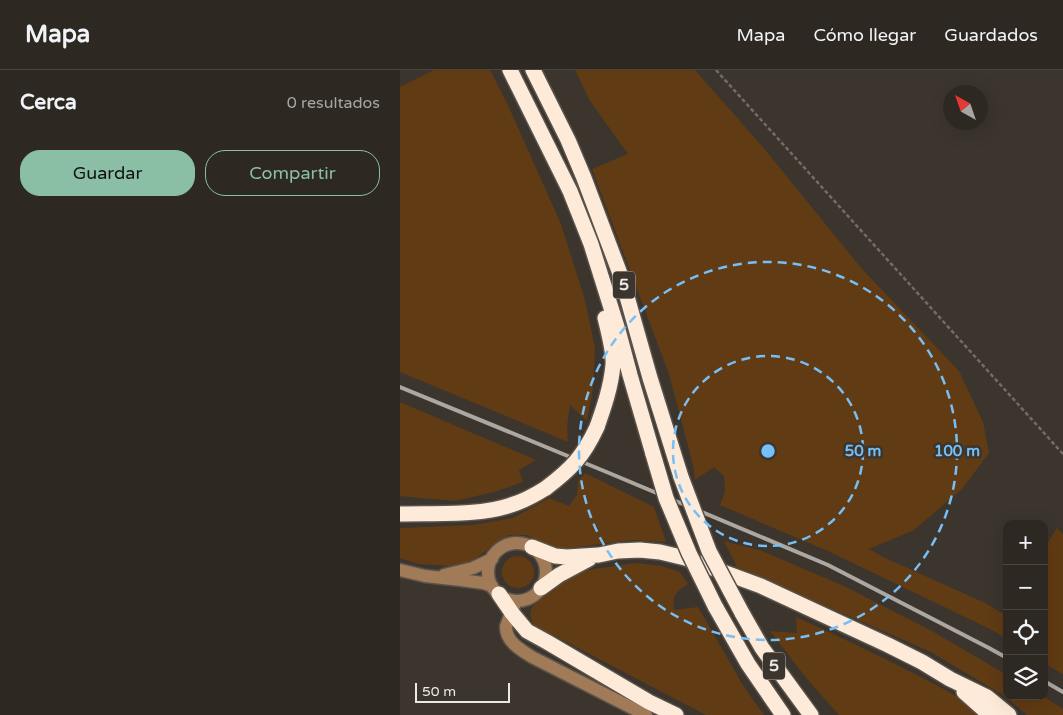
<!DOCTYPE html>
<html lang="es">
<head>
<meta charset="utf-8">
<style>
	:root { --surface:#2d2822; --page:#39342f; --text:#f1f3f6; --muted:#a7a6a5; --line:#484440; --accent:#8abfa5 }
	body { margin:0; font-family:"Varela Round",sans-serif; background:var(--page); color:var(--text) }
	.controls { position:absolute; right:15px; bottom:15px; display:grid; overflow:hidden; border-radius:10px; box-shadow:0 5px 20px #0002 }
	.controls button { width:45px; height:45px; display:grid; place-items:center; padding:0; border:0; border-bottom:1px solid var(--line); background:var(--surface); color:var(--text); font:25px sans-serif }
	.compass { position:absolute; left:543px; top:15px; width:45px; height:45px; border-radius:50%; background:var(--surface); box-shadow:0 5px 20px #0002; rotate:320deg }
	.scale { position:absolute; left:15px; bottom:12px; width:95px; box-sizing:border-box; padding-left:5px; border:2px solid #ede8e4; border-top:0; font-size:14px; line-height:18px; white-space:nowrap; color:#ede8e4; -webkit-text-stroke:4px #3c352e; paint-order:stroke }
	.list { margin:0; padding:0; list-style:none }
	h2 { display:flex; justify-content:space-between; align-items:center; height:65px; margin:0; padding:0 20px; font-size:21px }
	h2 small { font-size:16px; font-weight:400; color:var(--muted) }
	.actions { display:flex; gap:10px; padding:15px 20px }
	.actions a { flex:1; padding:11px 0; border:1px solid var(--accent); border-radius:20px; text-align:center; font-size:18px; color:var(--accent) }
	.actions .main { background:var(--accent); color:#111 }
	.icon { flex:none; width:28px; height:28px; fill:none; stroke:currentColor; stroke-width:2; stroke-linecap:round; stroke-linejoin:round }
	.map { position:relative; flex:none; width:663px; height:645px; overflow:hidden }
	header { display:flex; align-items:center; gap:30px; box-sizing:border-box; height:70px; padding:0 25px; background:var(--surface); border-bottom:1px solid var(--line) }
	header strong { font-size:24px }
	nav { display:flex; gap:28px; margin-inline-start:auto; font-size:18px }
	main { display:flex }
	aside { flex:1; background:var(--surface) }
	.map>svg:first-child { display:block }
	.green { fill:#603b14 }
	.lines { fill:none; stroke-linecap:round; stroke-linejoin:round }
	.minor-casing { stroke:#58524b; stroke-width:15 }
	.highway-casing { stroke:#58524b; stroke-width:18 }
	.path { stroke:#726c65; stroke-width:2.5; stroke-dasharray:4 2.5; stroke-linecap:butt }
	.minor { stroke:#a17a57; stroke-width:12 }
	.highway { stroke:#fdead9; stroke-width:15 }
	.rail { stroke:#ada7a2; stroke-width:4 }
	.highway-bridge-casing { stroke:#58524b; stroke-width:18; stroke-linecap:butt }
	.highway-bridge { stroke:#fdead9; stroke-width:15 }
	.ring { fill:none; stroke:#77bff7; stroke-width:2.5; stroke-dasharray:9 6 }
	.labels { text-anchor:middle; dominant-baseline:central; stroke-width:5; stroke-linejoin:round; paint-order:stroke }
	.shield { fill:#3c352e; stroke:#b8b2ad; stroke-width:1 }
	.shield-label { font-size:16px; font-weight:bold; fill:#ede8e4 }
	.centre { fill:#77bff7; stroke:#3c352e; stroke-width:2.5 }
	.ring-label { font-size:15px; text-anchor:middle; font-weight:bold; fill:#77bff7; stroke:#3c352e; stroke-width:5; stroke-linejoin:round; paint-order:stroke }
</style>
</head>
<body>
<header>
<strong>Mapa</strong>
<nav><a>Mapa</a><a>Cómo llegar</a><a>Guardados</a></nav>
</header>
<main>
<aside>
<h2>Cerca<small>0 resultados</small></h2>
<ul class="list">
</ul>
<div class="actions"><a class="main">Guardar</a><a>Compartir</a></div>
</aside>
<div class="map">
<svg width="663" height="645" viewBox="0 0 663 645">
	<rect width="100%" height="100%" fill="#3c352e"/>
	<path class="green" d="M34 0H90L107 33 161 154 185 230 195 278 193 318 187 351 170 335 167 356 168 372 0 302V17Z
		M175 0H295L362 76 462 199 559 301 583 352 589 383 562 419 514 460 469 479 483 487 585 533 607 546V569L594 561 430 482 320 435 325 421 324 406 314 397 295 410 293 395 269 304 192 99 228 84 190 31Z
		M0 332 136 390 119 400 123 412 94 422 55 431 0 426Z
		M185 403 254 437 266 472 232 470 169 478H153L126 465H109L95 474 71 492 51 496 18 494 0 488V458L73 455 113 448 149 428 169 436 177 425 178 411Z
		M657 458 663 464V604L644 593V479Z
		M324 471 362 481 444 516 532 561 607 605V626H643L663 639V645H627L603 625 531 582 337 497Z
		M102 502a16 16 0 1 1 32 0a16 16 0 1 1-32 0Z
		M236 493 262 496 280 502 288 514C276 522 272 525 274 540L298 537 344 617 364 645H306L134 555C132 550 129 546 131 540 134 530 168 507 179 503 197 497 217 496 236 493Z
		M396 547C436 565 476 584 515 604 537 616 562 626 579 645H439L407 609 370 561 397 563Z"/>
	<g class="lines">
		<defs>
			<path id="minor" d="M88 502a29 29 0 1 1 58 0a29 29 0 1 1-58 0Z
				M0 500 25 506 61 510 83 513 92 516
				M44 505 73 498 92 489
				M116 531C114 537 107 552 106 557 106 572 121 580 132 587L246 645"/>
			<path id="highway" d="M110 0 170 121 191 174 218 260 230 305 253 384
				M133 0 168 70 184 108 222 209 250 308 281 407
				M197 357C204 337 211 317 213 295 214 283 208 260 205 248
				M0 444C34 443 80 446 111 435 124 431 135 425 146 418
				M132 477 155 486 167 487 199 485 218 481 240 480 260 482 285 488 361 516 488 575 522 592 550 609 587 627 609 645
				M141 518 159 505 189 489
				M99 524 112 543 127 561 147 572 249 632 276 645
				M315 536 348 594 383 645
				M342 543 362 578 411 645
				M564 622 590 645"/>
		</defs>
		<use href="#minor" class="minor-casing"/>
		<use href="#highway" class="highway-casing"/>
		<path class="path" d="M316 0 663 384"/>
		<use href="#minor" class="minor"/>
		<use href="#highway" class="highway"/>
		<path class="rail" d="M0 317 209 403 428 495 589 578 607 588
			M644 611 663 622"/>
		<defs>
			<path id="highway-bridge" d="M253 384 266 428 289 483 315 536
				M281 407 309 481 342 543
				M146 418C171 399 183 387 197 357"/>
		</defs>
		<use href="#highway-bridge" class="highway-bridge-casing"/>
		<use href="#highway-bridge" class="highway-bridge"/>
	</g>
	<g class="ring">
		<circle cx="368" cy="381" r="95"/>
		<circle cx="368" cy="381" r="189"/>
	</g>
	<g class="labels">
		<g class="shield">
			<rect x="213" y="201.5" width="22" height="27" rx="4"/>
			<rect x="363" y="582.5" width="22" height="27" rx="4"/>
		</g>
		<g class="shield-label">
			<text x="224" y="215">5</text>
			<text x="374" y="596">5</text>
		</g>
	</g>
	<circle cx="368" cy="381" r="8" class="centre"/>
	<g class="ring-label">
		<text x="463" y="386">50 m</text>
		<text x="557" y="386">100 m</text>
	</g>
</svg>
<div class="controls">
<button>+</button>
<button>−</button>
<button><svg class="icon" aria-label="locate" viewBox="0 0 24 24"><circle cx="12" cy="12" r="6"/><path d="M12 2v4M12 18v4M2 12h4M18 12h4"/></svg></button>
<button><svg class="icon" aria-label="layers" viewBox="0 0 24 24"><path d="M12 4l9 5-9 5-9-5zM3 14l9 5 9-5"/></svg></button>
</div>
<svg class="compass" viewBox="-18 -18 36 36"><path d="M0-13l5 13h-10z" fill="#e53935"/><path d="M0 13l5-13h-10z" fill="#a7a6a5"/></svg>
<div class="scale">50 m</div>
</div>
</main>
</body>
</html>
